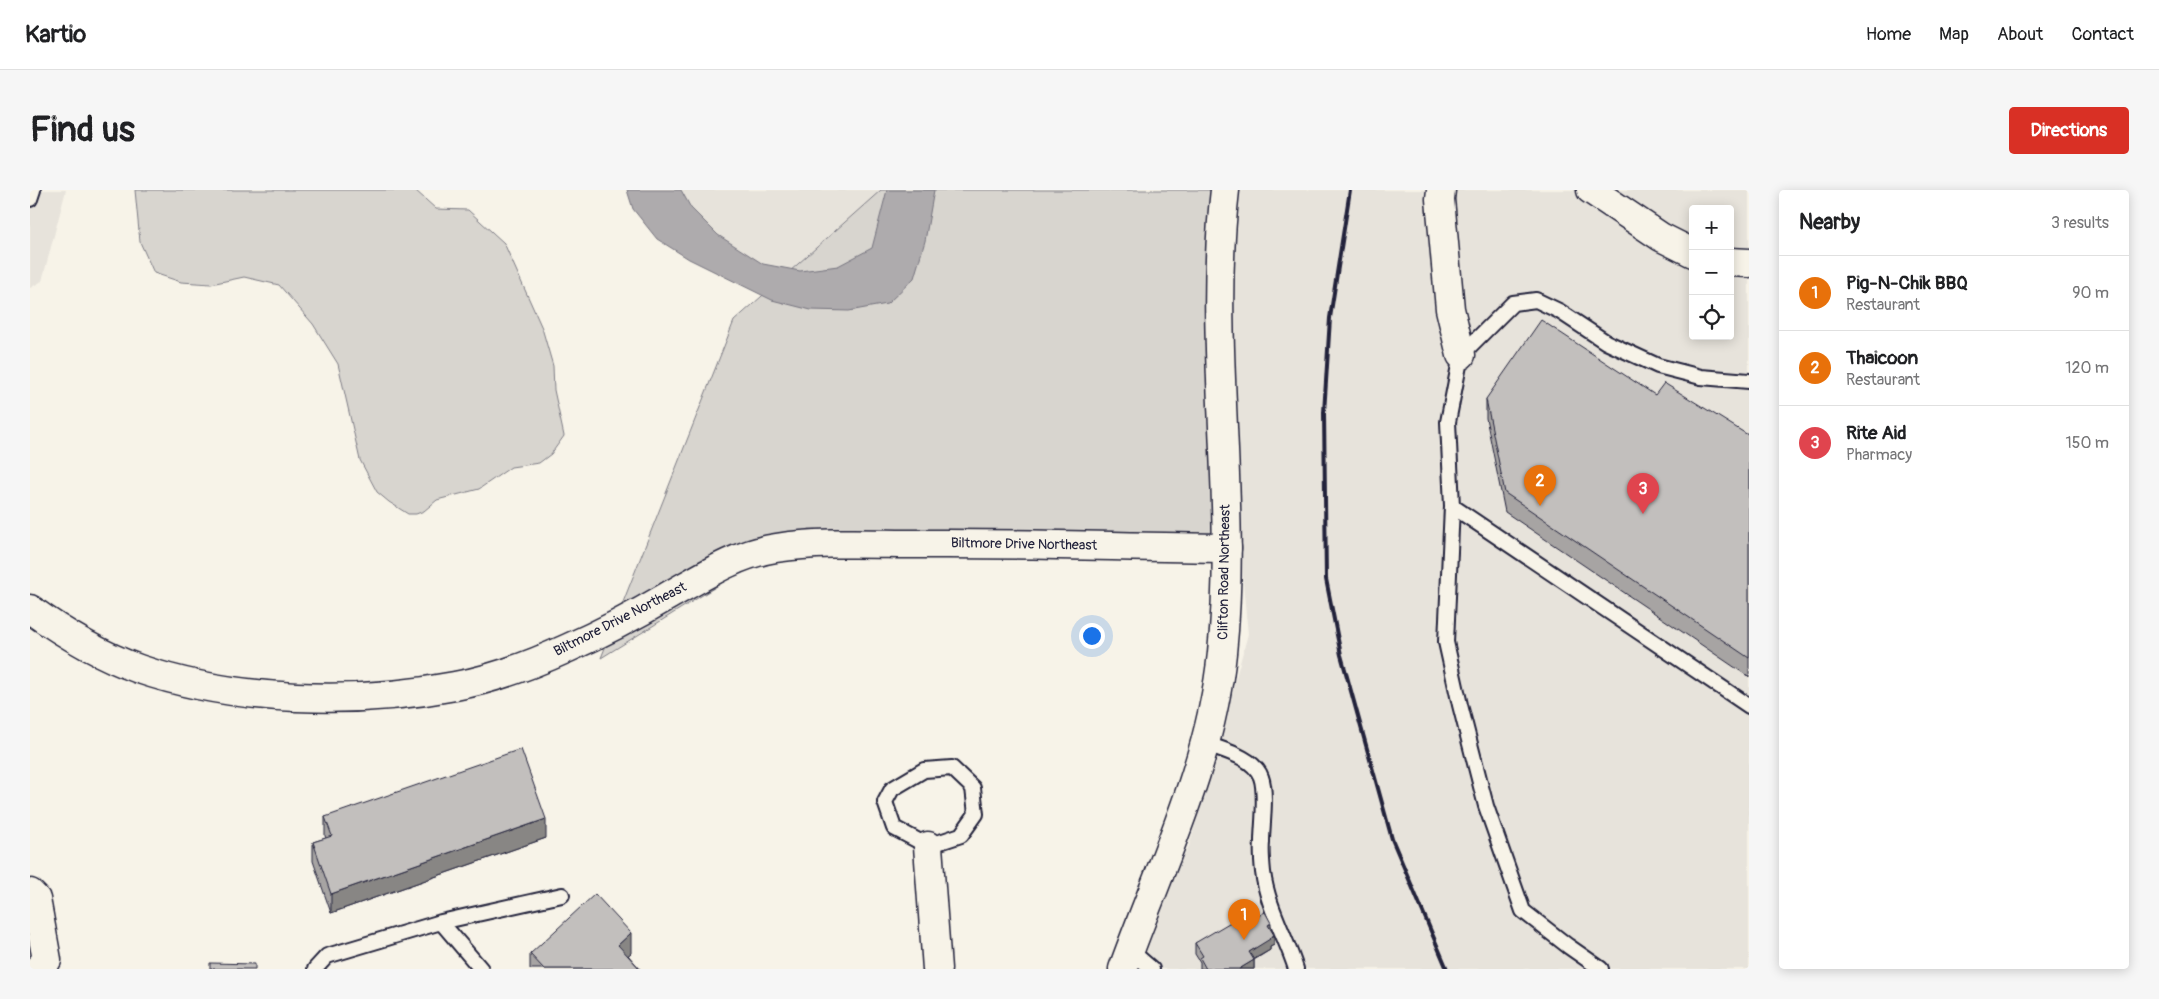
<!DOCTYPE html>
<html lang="en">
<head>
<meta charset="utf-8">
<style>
	:root { --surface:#fff; --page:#f6f6f6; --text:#202124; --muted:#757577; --line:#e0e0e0; --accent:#d93025 }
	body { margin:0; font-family:Pangolin,sans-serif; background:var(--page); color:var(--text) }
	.controls { position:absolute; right:15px; top:15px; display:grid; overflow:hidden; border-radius:5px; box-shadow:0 2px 12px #0003 }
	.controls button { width:45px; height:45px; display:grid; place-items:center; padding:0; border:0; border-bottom:1px solid var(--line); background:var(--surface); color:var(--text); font:25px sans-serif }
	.you { position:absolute; left:1061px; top:445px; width:18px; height:18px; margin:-12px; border:4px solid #fff; border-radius:50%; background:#1a73e8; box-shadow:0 0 0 8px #1a73e833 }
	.badge { display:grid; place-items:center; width:32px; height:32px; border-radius:50%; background:var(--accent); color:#fff; font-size:16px; font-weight:700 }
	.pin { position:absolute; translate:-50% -41px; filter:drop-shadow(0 1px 2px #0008) }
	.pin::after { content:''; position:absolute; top:26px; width:18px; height:15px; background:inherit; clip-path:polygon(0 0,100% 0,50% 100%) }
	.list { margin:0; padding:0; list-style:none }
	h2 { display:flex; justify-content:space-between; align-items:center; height:65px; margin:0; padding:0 20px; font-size:21px }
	h2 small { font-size:16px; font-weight:400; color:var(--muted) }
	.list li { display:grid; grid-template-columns:32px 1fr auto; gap:15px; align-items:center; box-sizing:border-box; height:75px; padding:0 20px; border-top:1px solid var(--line) }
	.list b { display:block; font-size:19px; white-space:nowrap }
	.list p { margin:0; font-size:16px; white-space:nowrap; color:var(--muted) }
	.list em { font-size:16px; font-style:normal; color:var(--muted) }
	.icon { flex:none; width:28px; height:28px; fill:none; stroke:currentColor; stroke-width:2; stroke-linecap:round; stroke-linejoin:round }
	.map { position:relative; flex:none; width:1719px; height:779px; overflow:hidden; border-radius:5px }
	header { display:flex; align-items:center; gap:30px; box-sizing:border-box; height:70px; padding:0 25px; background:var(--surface); border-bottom:1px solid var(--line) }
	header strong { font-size:24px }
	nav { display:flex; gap:28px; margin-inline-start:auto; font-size:18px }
	.intro { display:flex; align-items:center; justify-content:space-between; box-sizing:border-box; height:120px; padding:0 30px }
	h1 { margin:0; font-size:35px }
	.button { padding:12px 22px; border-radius:5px; background:var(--accent); color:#fff; font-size:18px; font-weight:700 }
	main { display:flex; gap:30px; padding:0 30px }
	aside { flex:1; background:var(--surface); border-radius:5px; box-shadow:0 2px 12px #0003 }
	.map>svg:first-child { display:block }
	.built { fill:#e7e3db; fill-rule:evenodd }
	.green { fill:#d8d5cf; stroke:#7d7c85 }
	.water { fill:#aeabad; stroke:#76747f }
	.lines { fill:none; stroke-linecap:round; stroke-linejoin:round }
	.service-casing { stroke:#22223b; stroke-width:18 }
	.minor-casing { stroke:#22223b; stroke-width:31 }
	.secondary-casing { stroke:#22223b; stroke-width:31 }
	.service { stroke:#f7f3e8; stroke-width:14 }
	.minor { stroke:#f7f3e8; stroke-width:28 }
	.secondary { stroke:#f7f3e8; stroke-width:28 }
	.rail { stroke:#22223b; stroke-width:4 }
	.wall { fill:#a7a4a3; stroke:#22223b }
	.shaded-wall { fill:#888684; stroke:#22223b }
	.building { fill:#c2bfbd; stroke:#22223b }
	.labels { text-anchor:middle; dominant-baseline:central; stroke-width:4; stroke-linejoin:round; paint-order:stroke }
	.street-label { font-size:14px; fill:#22223b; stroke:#f7f3e8 }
</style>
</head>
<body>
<header>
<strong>Kartio</strong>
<nav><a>Home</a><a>Map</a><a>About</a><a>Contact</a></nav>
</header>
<div class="intro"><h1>Find us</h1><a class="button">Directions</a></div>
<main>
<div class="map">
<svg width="1719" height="779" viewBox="0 0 1719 779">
	<rect width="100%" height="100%" fill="#f7f3e8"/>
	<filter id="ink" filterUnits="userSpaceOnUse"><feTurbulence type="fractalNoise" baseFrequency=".02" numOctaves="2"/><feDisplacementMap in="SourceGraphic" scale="10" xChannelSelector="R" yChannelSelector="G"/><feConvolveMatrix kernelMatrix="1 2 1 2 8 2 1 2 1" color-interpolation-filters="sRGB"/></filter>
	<g filter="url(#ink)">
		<path class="built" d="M0 0H36L12 91 0 98Z
			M628 0H887L760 102Z
			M1194 0H1719V779H1082L1159 656 1218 444 1210 364 1201 196ZM1663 19H1700V146H1663Z"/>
		<path class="green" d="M105 0H385L406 19 438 20 474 53 512 138 523 176 524 200 534 246 521 264 509 273 481 277 449 299 407 310 394 321 386 324H378L359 312 347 302 330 270 308 174 283 134 249 95 214 87 181 94 151 92 124 83 110 52Z
			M851 0H1194L1201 196 1210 364 779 339 571 468 704 131Z"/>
		<path class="water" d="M597 0H651L661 18 688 45 733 74 770 81 808 76 842 58 857 0H904L895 51 884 88 857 114 819 121 781 120 742 110 659 69 627 49 603 19Z"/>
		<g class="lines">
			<defs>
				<path id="service" d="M0 9 3 0
					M1422 316 1719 516
					M1174 553C1192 560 1224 567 1231 587 1237 603 1232 635 1232 652 1231 662 1232 672 1233 682 1237 716 1256 747 1266 779
					M922 578 943 598 946 624 931 645 898 656 864 638 855 612 862 599 894 580Z
					M411 732 451 779
					M1100 760 1122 779
					M285 779 297 766 411 732 532 705
					M1571 779 1538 756 1493 721 1456 616 1430 515 1416 452 1422 316 1418 232 1431 165 1483 113 1506 110 1529 121 1576 152 1628 176 1671 187 1719 191"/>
				<path id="minor" d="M1411 0 1410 9 1420 119 1431 165
					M1561 0 1631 47 1663 63
					M1700 72 1719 73
					M0 419C33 443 70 465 109 479 206 512 326 515 425 496 464 489 503 474 538 458 572 443 606 425 638 406 672 387 706 364 746 358 793 351 843 354 890 354 993 353 1095 357 1197 358
					M898 656 907 779
					M0 703 6 709 17 770 8 779"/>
				<path id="secondary" d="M1093 779C1130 676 1181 574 1192 463 1208 309 1177 154 1195 0"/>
			</defs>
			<use href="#service" class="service-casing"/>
			<use href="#minor" class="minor-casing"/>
			<use href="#secondary" class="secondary-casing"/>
			<use href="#service" class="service"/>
			<use href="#minor" class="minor"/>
			<use href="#secondary" class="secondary"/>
			<path class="rail" d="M1320 0 1300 128 1294 223 1296 389 1311 465 1362 649 1417 779"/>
		</g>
		<path class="wall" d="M1625 205 1718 245 1719 243V487L1475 322 1456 228V209Z
			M295 627 516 648 301 723 283 671V652L296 648 295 646Z
			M1225 728 1241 741 1244 755 1240 757V760L1224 770V779H1170V772L1165 764V753Z
			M601 763 598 765 610 779H500V764Z"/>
		<path class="shaded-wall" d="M516 629V648L301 723V704Z
			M1241 733V743L1238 735Z
			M601 743V763L588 774V755Z
			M1244 745V755L1240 757V760L1219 772V762Z
			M1224 770V779H1209Z"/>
		<path class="building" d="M1511 130 1625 205 1634 193 1718 245 1719 243V468L1475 303 1456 209Z
			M491 559 516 629 301 704 283 652 302 646 295 627Z
			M565 704 601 743 588 755 610 779H514L500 764Z
			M1221 720 1225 728 1235 722 1241 733 1238 735 1244 745 1239 748 1240 749 1219 762 1224 770 1209 779H1176L1170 768 1173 766 1165 753Z
			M180 773 225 774V779H180Z"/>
	</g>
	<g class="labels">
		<g class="street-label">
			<text transform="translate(994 354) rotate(1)">Biltmore Drive Northeast</text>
			<text transform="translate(1194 382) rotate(-89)">Clifton Road Northeast</text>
			<text transform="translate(590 429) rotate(-27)">Biltmore Drive Northeast</text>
		</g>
	</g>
</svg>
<div class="controls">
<button>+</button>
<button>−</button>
<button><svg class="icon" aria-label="locate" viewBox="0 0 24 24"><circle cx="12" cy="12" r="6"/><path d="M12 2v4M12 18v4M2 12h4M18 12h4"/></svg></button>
</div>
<div class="you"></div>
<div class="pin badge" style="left:1214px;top:750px;background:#e8710a">1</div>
<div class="pin badge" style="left:1510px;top:316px;background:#e8710a">2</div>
<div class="pin badge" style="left:1613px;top:324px;background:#e0444e">3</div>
</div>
<aside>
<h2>Nearby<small>3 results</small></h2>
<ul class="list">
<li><span class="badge" style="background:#e8710a">1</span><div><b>Pig-N-Chik BBQ</b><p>Restaurant</p></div><em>90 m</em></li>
<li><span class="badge" style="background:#e8710a">2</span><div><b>Thaicoon</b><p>Restaurant</p></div><em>120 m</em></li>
<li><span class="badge" style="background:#e0444e">3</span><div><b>Rite Aid</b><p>Pharmacy</p></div><em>150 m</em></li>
</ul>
</aside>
</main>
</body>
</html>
